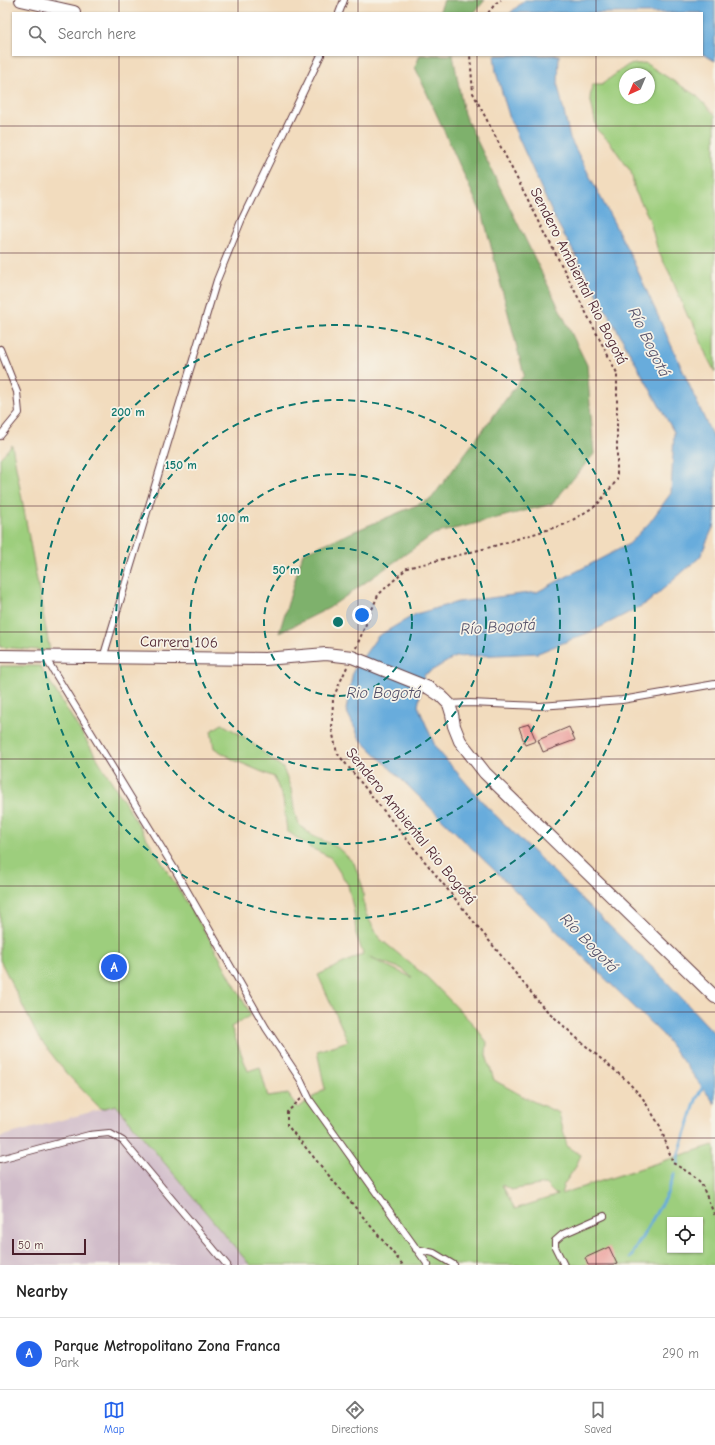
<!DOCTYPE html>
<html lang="en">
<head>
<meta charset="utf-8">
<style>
	:root { --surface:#fff; --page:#f2f2f2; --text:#222; --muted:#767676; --line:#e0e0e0; --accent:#2563eb }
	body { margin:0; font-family:"Comic Neue",sans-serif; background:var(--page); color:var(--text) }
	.controls { position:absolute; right:12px; bottom:12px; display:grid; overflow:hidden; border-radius:0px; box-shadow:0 1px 3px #0004 }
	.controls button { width:36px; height:36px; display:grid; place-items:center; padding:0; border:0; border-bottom:1px solid var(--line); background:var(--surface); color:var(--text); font:20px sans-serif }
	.compass { position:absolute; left:619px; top:68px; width:36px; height:36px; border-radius:50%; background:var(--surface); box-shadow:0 1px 3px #0004; rotate:224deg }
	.scale { position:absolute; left:12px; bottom:10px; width:74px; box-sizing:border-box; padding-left:4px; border:2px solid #4a1f2b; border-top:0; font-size:11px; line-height:14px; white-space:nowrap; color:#4a1f2b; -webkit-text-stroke:3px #f7f3e8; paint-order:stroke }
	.you { position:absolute; left:362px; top:615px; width:14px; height:14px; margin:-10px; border:3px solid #fff; border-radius:50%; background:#1a73e8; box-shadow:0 0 0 6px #1a73e833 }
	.badge { display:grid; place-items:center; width:26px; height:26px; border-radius:50%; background:var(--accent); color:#fff; font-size:13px; font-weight:700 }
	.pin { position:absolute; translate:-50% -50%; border:2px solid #fff; box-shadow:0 1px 4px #0006 }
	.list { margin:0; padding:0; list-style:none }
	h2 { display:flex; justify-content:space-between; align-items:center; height:52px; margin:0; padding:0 16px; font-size:17px }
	h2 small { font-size:13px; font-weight:400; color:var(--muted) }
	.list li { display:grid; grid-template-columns:26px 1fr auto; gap:12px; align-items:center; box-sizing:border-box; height:72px; padding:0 16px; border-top:1px solid var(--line) }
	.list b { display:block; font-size:15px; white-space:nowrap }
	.list p { margin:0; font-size:13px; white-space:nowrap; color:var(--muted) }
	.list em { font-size:13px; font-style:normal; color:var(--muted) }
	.icon { flex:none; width:22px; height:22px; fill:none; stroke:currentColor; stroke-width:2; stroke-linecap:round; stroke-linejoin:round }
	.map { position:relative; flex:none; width:715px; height:1265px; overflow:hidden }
	.search { position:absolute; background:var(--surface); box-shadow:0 1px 3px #0004; left:12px; right:12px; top:12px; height:44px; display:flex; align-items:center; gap:10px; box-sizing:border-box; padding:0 14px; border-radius:0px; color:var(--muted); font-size:15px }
	.sheet { height:124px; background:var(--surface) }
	nav { display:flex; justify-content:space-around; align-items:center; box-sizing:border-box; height:56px; border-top:1px solid var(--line); background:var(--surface); font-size:11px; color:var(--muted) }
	nav a { display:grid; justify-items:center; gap:2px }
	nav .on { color:var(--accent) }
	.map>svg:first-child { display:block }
	.industrial { fill:#d1bdca }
	.green { fill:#9dce7d; stroke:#747654; fill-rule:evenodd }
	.forest { fill:#7eb16c; stroke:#64684c }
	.water { fill:#67acdc; stroke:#586684 }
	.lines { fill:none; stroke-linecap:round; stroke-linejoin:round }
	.stream { stroke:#67acdc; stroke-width:3 }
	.building { fill:#eca09d }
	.service-casing { stroke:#633b41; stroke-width:8 }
	.minor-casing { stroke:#633b41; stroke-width:14 }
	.path { stroke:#633b41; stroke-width:2; stroke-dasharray:3 3; stroke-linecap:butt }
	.service { stroke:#fff; stroke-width:6 }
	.minor { stroke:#fff; stroke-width:12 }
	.grid { fill:none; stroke:#4a1f2b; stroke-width:1; stroke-opacity:0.55 }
	.ring { fill:none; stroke:#0f766e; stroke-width:2; stroke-dasharray:7 5 }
	.labels { text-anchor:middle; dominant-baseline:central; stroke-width:3.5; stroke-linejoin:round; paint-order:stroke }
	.street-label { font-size:15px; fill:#4a1f2b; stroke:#f7f3e8 }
	.water-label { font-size:16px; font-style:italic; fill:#545069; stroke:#f7f3e8 }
	.centre { fill:#0f766e; stroke:#f7f3e8; stroke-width:2 }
	.ring-label { font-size:12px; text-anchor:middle; font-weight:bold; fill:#0f766e; stroke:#f7f3e8; stroke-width:3.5; stroke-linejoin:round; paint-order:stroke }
</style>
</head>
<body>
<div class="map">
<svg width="715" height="1265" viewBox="0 0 715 1265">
	<rect width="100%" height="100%" fill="#f7f3e8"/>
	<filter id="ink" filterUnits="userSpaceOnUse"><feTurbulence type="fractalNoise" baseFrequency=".025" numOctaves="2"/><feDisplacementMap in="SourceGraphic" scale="8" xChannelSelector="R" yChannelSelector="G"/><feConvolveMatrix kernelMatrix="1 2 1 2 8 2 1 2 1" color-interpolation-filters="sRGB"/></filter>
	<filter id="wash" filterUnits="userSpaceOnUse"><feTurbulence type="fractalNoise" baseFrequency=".012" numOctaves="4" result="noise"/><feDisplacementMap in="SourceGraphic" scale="16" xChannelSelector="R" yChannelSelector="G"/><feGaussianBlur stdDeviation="0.9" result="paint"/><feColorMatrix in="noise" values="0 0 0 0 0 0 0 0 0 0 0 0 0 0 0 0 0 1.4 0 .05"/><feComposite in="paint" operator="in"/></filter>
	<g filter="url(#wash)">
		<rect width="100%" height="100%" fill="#f2dcbe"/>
		<path class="industrial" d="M116 1105 250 1265H0V1137Z"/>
		<path class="green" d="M645 63 697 96 715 115V372L707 357 693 322 688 317 669 272 658 251 649 218 635 191 631 172 609 141 597 130 590 97 593 84H602L628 65ZM625 74H649V98H625Z
			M12 445 50 651 0 647V458Z
			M0 666H40L210 940 251 1015 231 1027 248 1071 260 1067 268 1097 288 1094 298 1108 325 1089 317 1051 348 1041 318 975 363 954 356 934 354 912 348 885 330 857 311 848 287 831 283 799 274 777 234 760 214 748 211 731 222 724 243 736 283 768 291 789 295 814 300 826 313 836 337 847 354 863 362 885 365 912 379 938 428 978 473 1024 487 1042 486 1055 494 1080 528 1099 559 1113 567 1146 581 1155 575 1168 564 1184 561 1194 713 1145 715 1148V1265H250L116 1105 101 1109 66 1073 37 1035 0 960ZM368 957 402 969 412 977H411ZM545 1184 555 1194 558 1195 515 1209 502 1185 511 1190ZM670 1220H700V1250H670Z"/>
		<path class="forest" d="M444 0H485L474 13H439Z
			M420 55H453L464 114 587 365 594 454 552 504 434 534 329 608 279 633 303 553 431 499 524 375 484 219 415 67Z"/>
		<path class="water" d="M525 0H715V61L702 54V13H510Z
			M494 55H559L558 86 570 138 631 256 715 442V523L700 557 647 603 595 630 538 653 455 657 424 675 418 706 436 748 486 806 664 979 715 1034V1104L663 1035 360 739 346 710 353 671 378 636 416 614 458 602 537 592 629 544 650 522 671 493 674 432 554 217 510 119 496 72Z"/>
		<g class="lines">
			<path class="stream" d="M678 1164V1157L696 1100 704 1084
				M630 1258 667 1194 675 1173"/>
		</g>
		<g id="blocks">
			<path class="building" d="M529 724 536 741 525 745 519 727Z
				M569 727 575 740 543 752 538 740Z
				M609 1247 617 1264 614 1265H588L585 1258Z"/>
		</g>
	</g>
	<g filter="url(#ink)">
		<use href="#blocks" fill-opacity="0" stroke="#633b41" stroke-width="1"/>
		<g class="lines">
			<defs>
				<path id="service" d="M339 13 344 0
					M0 349 17 392 19 413 0 436
					M45 657 174 868 266 1028 300 1079 310 1100 428 1265
					M103 658 217 280 241 221 321 55
					M449 704 470 703 540 706 622 700 715 684
					M0 1159 89 1135 109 1133 123 1141 227 1265
					M416 1249 434 1253 454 1265
					M564 1265 555 1247V1241L563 1234 604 1216"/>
				<path id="minor" d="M21 0 74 12
					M0 656 265 659 326 654 352 657 429 688 441 696 449 704 452 714 454 726 460 741 485 773 715 997"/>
			</defs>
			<use href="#service" class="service-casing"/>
			<use href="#minor" class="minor-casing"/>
			<path class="path" d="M488 13 496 3 501 0
				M356 648 378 595 407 568 491 547 566 524 597 505 617 480V373L473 93 470 55
				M347 667 333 698 332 730 337 753 542 1006 580 1041 625 1079 642 1097 660 1126 673 1163 694 1176 701 1183 715 1216
				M301 1099 287 1112V1125L403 1265"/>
			<use href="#service" class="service"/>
			<use href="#minor" class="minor"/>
		</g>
	</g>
	<path class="grid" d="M119 0V13M238 0V13M358 0V13M477 0V13M596 0V13M119 55V1265M238 55V1265M358 55V1265M477 55V1265M596 55V1265M0 126H715M0 253H715M0 380H715M0 506H715M0 632H715M0 759H715M0 886H715M0 1012H715M0 1138H715"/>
	<g class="ring">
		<circle cx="338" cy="622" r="74"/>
		<circle cx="338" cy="622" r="148"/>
		<circle cx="338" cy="622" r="222"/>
		<circle cx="338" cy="622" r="297"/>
	</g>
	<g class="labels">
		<g class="street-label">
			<text transform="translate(579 276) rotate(63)">Sendero Ambiental Rio Bogotá</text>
			<text transform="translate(179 642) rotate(1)">Carrera 106</text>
			<text transform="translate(411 826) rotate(51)">Sendero Ambiental Rio Bogotá</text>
		</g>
		<g class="water-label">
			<text transform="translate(649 342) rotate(64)">Río Bogotá</text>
			<text transform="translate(498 627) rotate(-4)">Río Bogotá</text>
			<text x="384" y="693">Rio Bogotá</text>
			<text transform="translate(589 943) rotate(46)">Río Bogotá</text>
		</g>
	</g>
	<circle cx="338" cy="622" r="6" class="centre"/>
	<g class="ring-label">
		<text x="128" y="416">200 m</text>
		<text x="181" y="469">150 m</text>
		<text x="233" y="522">100 m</text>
		<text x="286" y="574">50 m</text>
	</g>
</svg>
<div class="controls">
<button><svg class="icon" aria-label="locate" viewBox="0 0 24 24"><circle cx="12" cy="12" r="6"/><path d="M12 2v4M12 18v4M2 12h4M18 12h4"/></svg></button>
</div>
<svg class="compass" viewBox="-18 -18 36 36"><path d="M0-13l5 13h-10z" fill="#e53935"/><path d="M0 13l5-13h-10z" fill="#767676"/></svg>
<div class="scale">50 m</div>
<div class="you"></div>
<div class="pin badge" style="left:114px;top:967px">A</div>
<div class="search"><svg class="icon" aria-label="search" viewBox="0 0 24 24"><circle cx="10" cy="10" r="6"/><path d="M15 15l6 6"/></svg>Search here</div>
</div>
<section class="sheet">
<h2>Nearby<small></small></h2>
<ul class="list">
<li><span class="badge">A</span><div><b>Parque Metropolitano Zona Franca</b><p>Park</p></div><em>290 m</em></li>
</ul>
</section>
<nav>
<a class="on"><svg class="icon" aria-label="map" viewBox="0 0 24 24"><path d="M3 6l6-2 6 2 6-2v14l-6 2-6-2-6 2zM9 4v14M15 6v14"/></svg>Map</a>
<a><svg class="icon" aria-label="directions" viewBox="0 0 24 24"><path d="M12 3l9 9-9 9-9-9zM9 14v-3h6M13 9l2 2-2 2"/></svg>Directions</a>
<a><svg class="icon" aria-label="saved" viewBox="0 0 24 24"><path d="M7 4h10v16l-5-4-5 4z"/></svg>Saved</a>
</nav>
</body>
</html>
